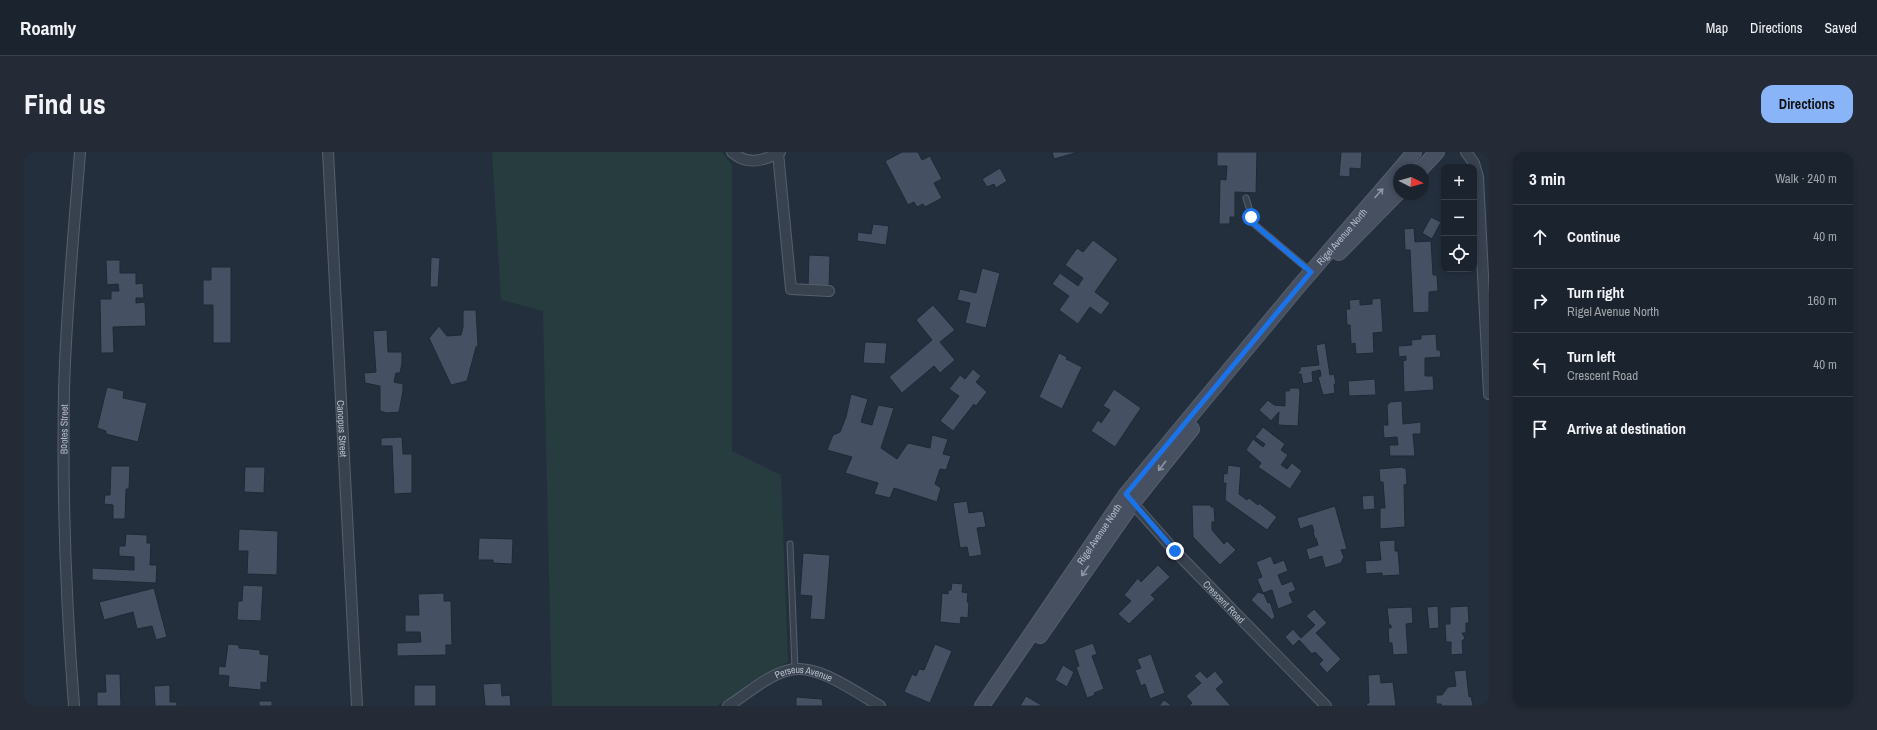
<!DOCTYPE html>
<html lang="en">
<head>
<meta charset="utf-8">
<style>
	:root { --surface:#1b232e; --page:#242b36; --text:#f1f3f6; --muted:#a0a4aa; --line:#39404a; --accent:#8ab4f8 }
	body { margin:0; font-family:"Archivo Narrow",sans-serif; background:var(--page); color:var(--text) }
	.controls { position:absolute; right:12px; top:12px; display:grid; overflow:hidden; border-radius:8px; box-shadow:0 2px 6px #0003 }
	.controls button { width:36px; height:36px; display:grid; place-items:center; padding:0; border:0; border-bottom:1px solid var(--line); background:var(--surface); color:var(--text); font:20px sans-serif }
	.compass { position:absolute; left:1369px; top:12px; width:36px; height:36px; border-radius:50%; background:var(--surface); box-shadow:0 2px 6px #0003; rotate:95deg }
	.stop { position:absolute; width:12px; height:12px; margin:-9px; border:3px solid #1a73e8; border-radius:50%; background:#fff }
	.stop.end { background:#1a73e8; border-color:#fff; box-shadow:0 1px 4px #0008 }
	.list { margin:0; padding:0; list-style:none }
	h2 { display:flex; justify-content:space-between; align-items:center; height:52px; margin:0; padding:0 16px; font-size:17px }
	h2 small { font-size:13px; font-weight:400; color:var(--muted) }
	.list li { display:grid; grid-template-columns:26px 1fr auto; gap:12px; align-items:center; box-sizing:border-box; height:64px; padding:0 16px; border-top:1px solid var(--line) }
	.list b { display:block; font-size:15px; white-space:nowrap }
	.list p { margin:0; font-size:13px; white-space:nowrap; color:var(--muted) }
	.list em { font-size:13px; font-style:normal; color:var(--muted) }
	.icon { flex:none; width:22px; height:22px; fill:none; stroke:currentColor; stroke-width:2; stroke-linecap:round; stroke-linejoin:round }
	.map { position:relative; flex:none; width:1465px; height:554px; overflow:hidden; border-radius:12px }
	header { display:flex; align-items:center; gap:24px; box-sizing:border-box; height:56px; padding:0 20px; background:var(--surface); border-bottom:1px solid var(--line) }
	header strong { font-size:19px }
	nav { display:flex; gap:22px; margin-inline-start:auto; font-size:14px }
	.intro { display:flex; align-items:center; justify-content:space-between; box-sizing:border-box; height:96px; padding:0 24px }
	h1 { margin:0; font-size:28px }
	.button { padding:10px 18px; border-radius:12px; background:var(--accent); color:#111; font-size:14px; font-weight:700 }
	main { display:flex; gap:24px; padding:0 24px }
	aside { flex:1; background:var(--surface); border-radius:12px; box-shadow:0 2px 6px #0003 }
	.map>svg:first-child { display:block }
	.green { fill:#263c3f }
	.building { fill:#455162; stroke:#1f2835 }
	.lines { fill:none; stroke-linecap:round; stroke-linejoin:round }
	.lane-casing { stroke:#565f6c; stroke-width:7 }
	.street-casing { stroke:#565f6c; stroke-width:12 }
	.secondary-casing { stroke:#565f6c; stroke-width:16 }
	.lane { stroke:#38414e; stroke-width:5 }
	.street { stroke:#38414e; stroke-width:10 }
	.secondary { stroke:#465061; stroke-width:14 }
	.oneway { stroke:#8e96a5 }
	.route { stroke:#1a73e8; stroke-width:5 }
	.labels { text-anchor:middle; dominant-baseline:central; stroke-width:4; stroke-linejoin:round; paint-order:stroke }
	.street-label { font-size:10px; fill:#b4bcc9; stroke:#1d2633 }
</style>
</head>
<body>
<header>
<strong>Roamly</strong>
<nav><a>Map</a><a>Directions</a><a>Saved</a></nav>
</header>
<div class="intro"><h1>Find us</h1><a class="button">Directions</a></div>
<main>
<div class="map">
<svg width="1465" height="554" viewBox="0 0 1465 554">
	<rect width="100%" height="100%" fill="#242f3e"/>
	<path class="green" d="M468 0H698L708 13V299L757 323 764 510 693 554H528L519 159 477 148Z"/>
	<path class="building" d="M878 0H894L898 8 906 4 918 27 910 31 918 46 901 55 899 52 893 55 890 50 884 53 861 9Z
		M1028 0H1055L1030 7Z
		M1193 0H1233L1232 41 1211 40V65H1206V72H1195L1196 27 1202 28 1203 14H1193Z
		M1317 0H1338L1337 17 1326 16V25L1315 24Z
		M976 16 983 29 972 36 970 32 963 35 958 27Z
		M1407 65 1417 70 1408 87 1398 81Z
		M849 72 865 74 862 93 833 89 834 80 847 82Z
		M1390 76 1391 90 1407 89 1409 123H1413L1414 139 1405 140V160L1389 161 1386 98H1381L1380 77Z
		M1069 88 1094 107 1071 140 1086 151 1077 163 1066 155 1054 172 1035 158 1045 144 1028 132 1036 121 1054 134 1059 126 1041 113 1053 96 1059 100Z
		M785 103 806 104 805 136 784 135Z
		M407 105 416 106 414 135H406Z
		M82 108H96V121H112V132L119 131 120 146H112V151L121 150 122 174 89 175 90 201H77L76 147H87V139H95L94 132 83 133Z
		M187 115H207V191H189V153H179V128H187Z
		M958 116 976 121 962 176 941 171 946 151 933 148 936 137 952 141Z
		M1357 146 1359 180 1349 181 1350 201 1332 202 1331 191 1327 192 1326 173H1323L1322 157H1326L1325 148 1336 147V153L1348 152V147Z
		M909 153 931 178 916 190 931 208 916 221 910 214 878 241 865 225 908 188 892 168Z
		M439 158H452L454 194 452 195 443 229 427 233 405 186 415 174 423 184 437 183 439 175Z
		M363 178 364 200H378V211L376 221H372L370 230 379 232V239L375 260 363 261 356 259V234L341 231 340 221 352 220 349 179Z
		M1412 182 1413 198H1416L1417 205 1401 206V224H1409L1410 238 1380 240 1379 209 1382 208V204L1375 205 1374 194 1388 193 1387 188 1397 187V183Z
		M841 190 863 191 861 212 839 211Z
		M1301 191 1306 223 1310 222 1312 232H1310L1311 241 1299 243 1294 225 1297 224 1296 218 1288 220 1289 230 1279 232 1277 222H1274V219H1276V215L1295 213 1292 193Z
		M1035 201 1043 205 1042 207 1058 215 1038 257 1015 245Z
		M949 217 957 224 952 230 963 240 952 254 950 252 929 279 916 269 935 244 925 237 936 223 941 227Z
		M1351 227 1352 243 1325 244 1324 229Z
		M83 235 100 239 99 246 123 251 114 290 82 282V279L73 276Z
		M1266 236H1275L1276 240 1274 274 1254 273 1255 260 1247 269 1235 258 1244 248 1250 253 1261 254V239H1265Z
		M1090 237 1117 256 1091 295 1067 279 1074 268 1077 271 1086 258 1079 254Z
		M827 242 844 247 837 270 848 273 854 253 870 256 857 296 873 307 884 291 906 296 908 283 924 287 919 302 927 304 922 318 916 317 911 332 917 336 913 350 870 336 866 346 850 342 854 331 821 321 828 305 803 298 809 283 816 280 822 265Z
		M1378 249 1379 272 1397 270V282H1389L1391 304H1366L1365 293H1374L1373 285 1360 286 1359 273H1364L1363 252H1365V250Z
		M1239 275 1261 292 1257 298 1264 303 1257 313 1263 317 1268 311 1278 319 1266 337 1234 315 1237 311 1222 298 1229 287 1239 295 1241 292 1231 285Z
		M378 285 379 302H388V341L370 342 368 294H357V286Z
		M1204 313 1217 315 1215 342 1223 348 1225 346 1234 353 1235 351 1253 365 1243 378 1201 348 1202 331H1199L1200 321 1203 322Z
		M87 314H106L105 337H102L101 367H89V353L80 352 81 343H86Z
		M221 315H241L240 341 220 340Z
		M1379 315V316H1382L1383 332 1380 333 1381 375 1356 377V356H1361L1359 330H1356L1355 317Z
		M1350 343 1351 357 1339 358 1338 344Z
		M943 349 945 361 959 359 962 375 953 376 958 403 945 405 943 395 936 396 929 351Z
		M1168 353H1187V355H1190L1191 370H1188V378L1200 392 1203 389 1212 398 1196 413 1169 385Z
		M1311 354 1323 397 1317 398 1320 405 1317 411 1301 416 1298 404 1285 408 1282 397 1294 393 1292 386 1291 387 1289 380H1290L1288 373 1276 377 1273 366Z
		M215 377 254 379 253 423 223 422 224 399H214Z
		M102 382 123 383V391H127L126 413H133L132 431 68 428V416L110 418V405L95 404V394H101Z
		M455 386 489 387 488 412 469 411V408H454Z
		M1371 388V399H1374L1376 423 1358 424V421L1342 422 1341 409 1357 408 1355 389Z
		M779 401 806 403 801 468 786 467 788 444 776 443Z
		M1247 404 1250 412 1260 408 1264 419 1254 423 1258 433 1268 429 1272 438 1265 441 1269 451 1254 457 1248 438 1239 441 1233 427 1238 425 1232 410Z
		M1134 413 1146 425 1127 443 1131 447 1105 472 1094 462 1107 449 1100 443 1114 426 1117 430Z
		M928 431 939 432 938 440 944 441 943 450H945L944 466 937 465 936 472 916 470 918 441 924 442V438H927Z
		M219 433 239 434 237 469 213 468 214 449H218Z
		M130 436 143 485 132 488 128 474 113 477 109 460 80 468 75 450Z
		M1234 440 1240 442 1244 451 1246 450 1251 465 1248 468 1227 448Z
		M420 441V449H427L428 493H422V503L373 504V491L397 490 396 480H381V463H395L394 442Z
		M1414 454 1415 476 1405 477 1403 455Z
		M1444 454 1445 471H1442V481H1438L1441 486 1438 489 1439 502 1427 503V490H1422L1421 472H1426V455Z
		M1388 455 1389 471 1382 472 1384 502 1369 503 1368 491H1365L1364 476H1367V473H1365L1363 456Z
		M1290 457 1303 471 1292 481 1317 507 1303 521 1295 512 1299 508 1291 500 1288 502 1275 488 1269 494 1261 485 1269 477 1277 486 1291 473 1282 464Z
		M1069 491 1073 502 1068 504 1080 537 1070 541 1071 543 1063 546 1052 515 1055 514 1050 498Z
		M204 492 215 493V496L236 498V502L245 503 243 531 237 530V538L204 535 205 524 194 523 195 514 201 515Z
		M911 492 928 499 906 551 880 540 888 522 892 524 895 517 900 518Z
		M1127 502 1141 541 1126 547 1121 532 1117 534 1111 518 1117 516 1113 507Z
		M1039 513 1050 520 1043 535 1031 528Z
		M1442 518 1445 545 1447 544 1449 554H1417V552H1412V543H1418L1424 535 1432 534 1430 519Z
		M1176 519 1183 526 1191 519 1200 530 1192 537 1207 554H1165L1168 551 1162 544 1177 531 1170 524Z
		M81 522H96L97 554H73V540H82Z
		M1356 522 1357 531 1369 530 1372 554H1343L1342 551H1345L1344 523Z
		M477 531 478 544 486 543 487 554H461L459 532Z
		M146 533V550H153V554H131L130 534Z
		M390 533H412V554H390Z
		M1002 544 1019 554H996Z
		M772 545 798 547 799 554H772Z
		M1140 548 1148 554H1135Z
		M235 549H248V554H235Z"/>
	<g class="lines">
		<defs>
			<path id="lane" d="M1222 46 1230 72 1286 119
				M766 392 771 517"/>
			<g id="street">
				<path id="s1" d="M304 0 333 554"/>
				<path d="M708 0C723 14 740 9 756 0"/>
				<path d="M1442 0 1450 11 1454 25 1465 242"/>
				<path d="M754 1 767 137 805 139"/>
				<path id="s2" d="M1105 347 1151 399 1302 554"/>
				<path id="s3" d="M50 554C42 450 38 344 40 239 42 159 50 79 56 0"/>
				<path id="s4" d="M704 554C722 543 741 525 762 519 791 509 831 540 856 554"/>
			</g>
			<g id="secondary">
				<path d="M1375 18 1390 0"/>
				<path d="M1396 18 1413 0"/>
				<path d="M1315 101 1375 40"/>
				<path d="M1016 484 1109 351 1168 277"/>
				<path id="s5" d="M958 554 1102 342 1274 135 1375 18"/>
			</g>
		</defs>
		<use href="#lane" class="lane-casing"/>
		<use href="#street" class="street-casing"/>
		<use href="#secondary" class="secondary-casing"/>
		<use href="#lane" class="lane"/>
		<use href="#street" class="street"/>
		<use href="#secondary" class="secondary"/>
	</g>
	<defs><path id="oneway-shaft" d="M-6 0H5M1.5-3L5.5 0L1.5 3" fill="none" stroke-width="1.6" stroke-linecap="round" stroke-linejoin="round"/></defs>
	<g class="oneway">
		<use href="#oneway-shaft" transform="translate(1355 41) rotate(-48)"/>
		<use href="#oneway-shaft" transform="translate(1138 314) rotate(128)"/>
		<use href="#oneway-shaft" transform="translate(1061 419) rotate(125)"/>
	</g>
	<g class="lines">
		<path class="route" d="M1151 399 1102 342 1287 120 1230 72 1227 65"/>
	</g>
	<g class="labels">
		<g class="street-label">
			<text stroke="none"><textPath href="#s5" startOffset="592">Rigel Avenue North</textPath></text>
			<text stroke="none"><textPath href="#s3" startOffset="277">Bootes Street</textPath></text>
			<text stroke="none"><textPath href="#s1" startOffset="277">Canopus Street</textPath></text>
			<text stroke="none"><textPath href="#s5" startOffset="208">Rigel Avenue North</textPath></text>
			<text stroke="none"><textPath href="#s2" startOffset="140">Crescent Road</textPath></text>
			<text stroke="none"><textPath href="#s4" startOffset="86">Perseus Avenue</textPath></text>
		</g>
	</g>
</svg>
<div class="controls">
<button>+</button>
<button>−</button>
<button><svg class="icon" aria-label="locate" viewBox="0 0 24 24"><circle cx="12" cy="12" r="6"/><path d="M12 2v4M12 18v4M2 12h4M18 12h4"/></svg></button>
</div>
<svg class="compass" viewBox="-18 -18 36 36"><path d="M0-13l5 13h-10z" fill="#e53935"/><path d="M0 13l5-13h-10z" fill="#a0a4aa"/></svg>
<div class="stop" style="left:1227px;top:65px"></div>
<div class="stop end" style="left:1151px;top:399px"></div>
</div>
<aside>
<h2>3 min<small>Walk · 240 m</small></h2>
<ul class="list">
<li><svg class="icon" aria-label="ahead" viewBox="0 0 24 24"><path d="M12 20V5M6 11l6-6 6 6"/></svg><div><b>Continue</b></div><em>40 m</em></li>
<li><svg class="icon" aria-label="right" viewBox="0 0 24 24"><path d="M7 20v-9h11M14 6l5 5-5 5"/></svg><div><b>Turn right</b><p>Rigel Avenue North</p></div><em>160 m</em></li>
<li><svg class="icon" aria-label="left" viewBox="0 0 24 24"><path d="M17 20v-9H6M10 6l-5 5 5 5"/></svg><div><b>Turn left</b><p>Crescent Road</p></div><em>40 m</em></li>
<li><svg class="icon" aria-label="arrive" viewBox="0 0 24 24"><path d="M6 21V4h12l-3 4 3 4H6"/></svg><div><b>Arrive at destination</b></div></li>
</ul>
</aside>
</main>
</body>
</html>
